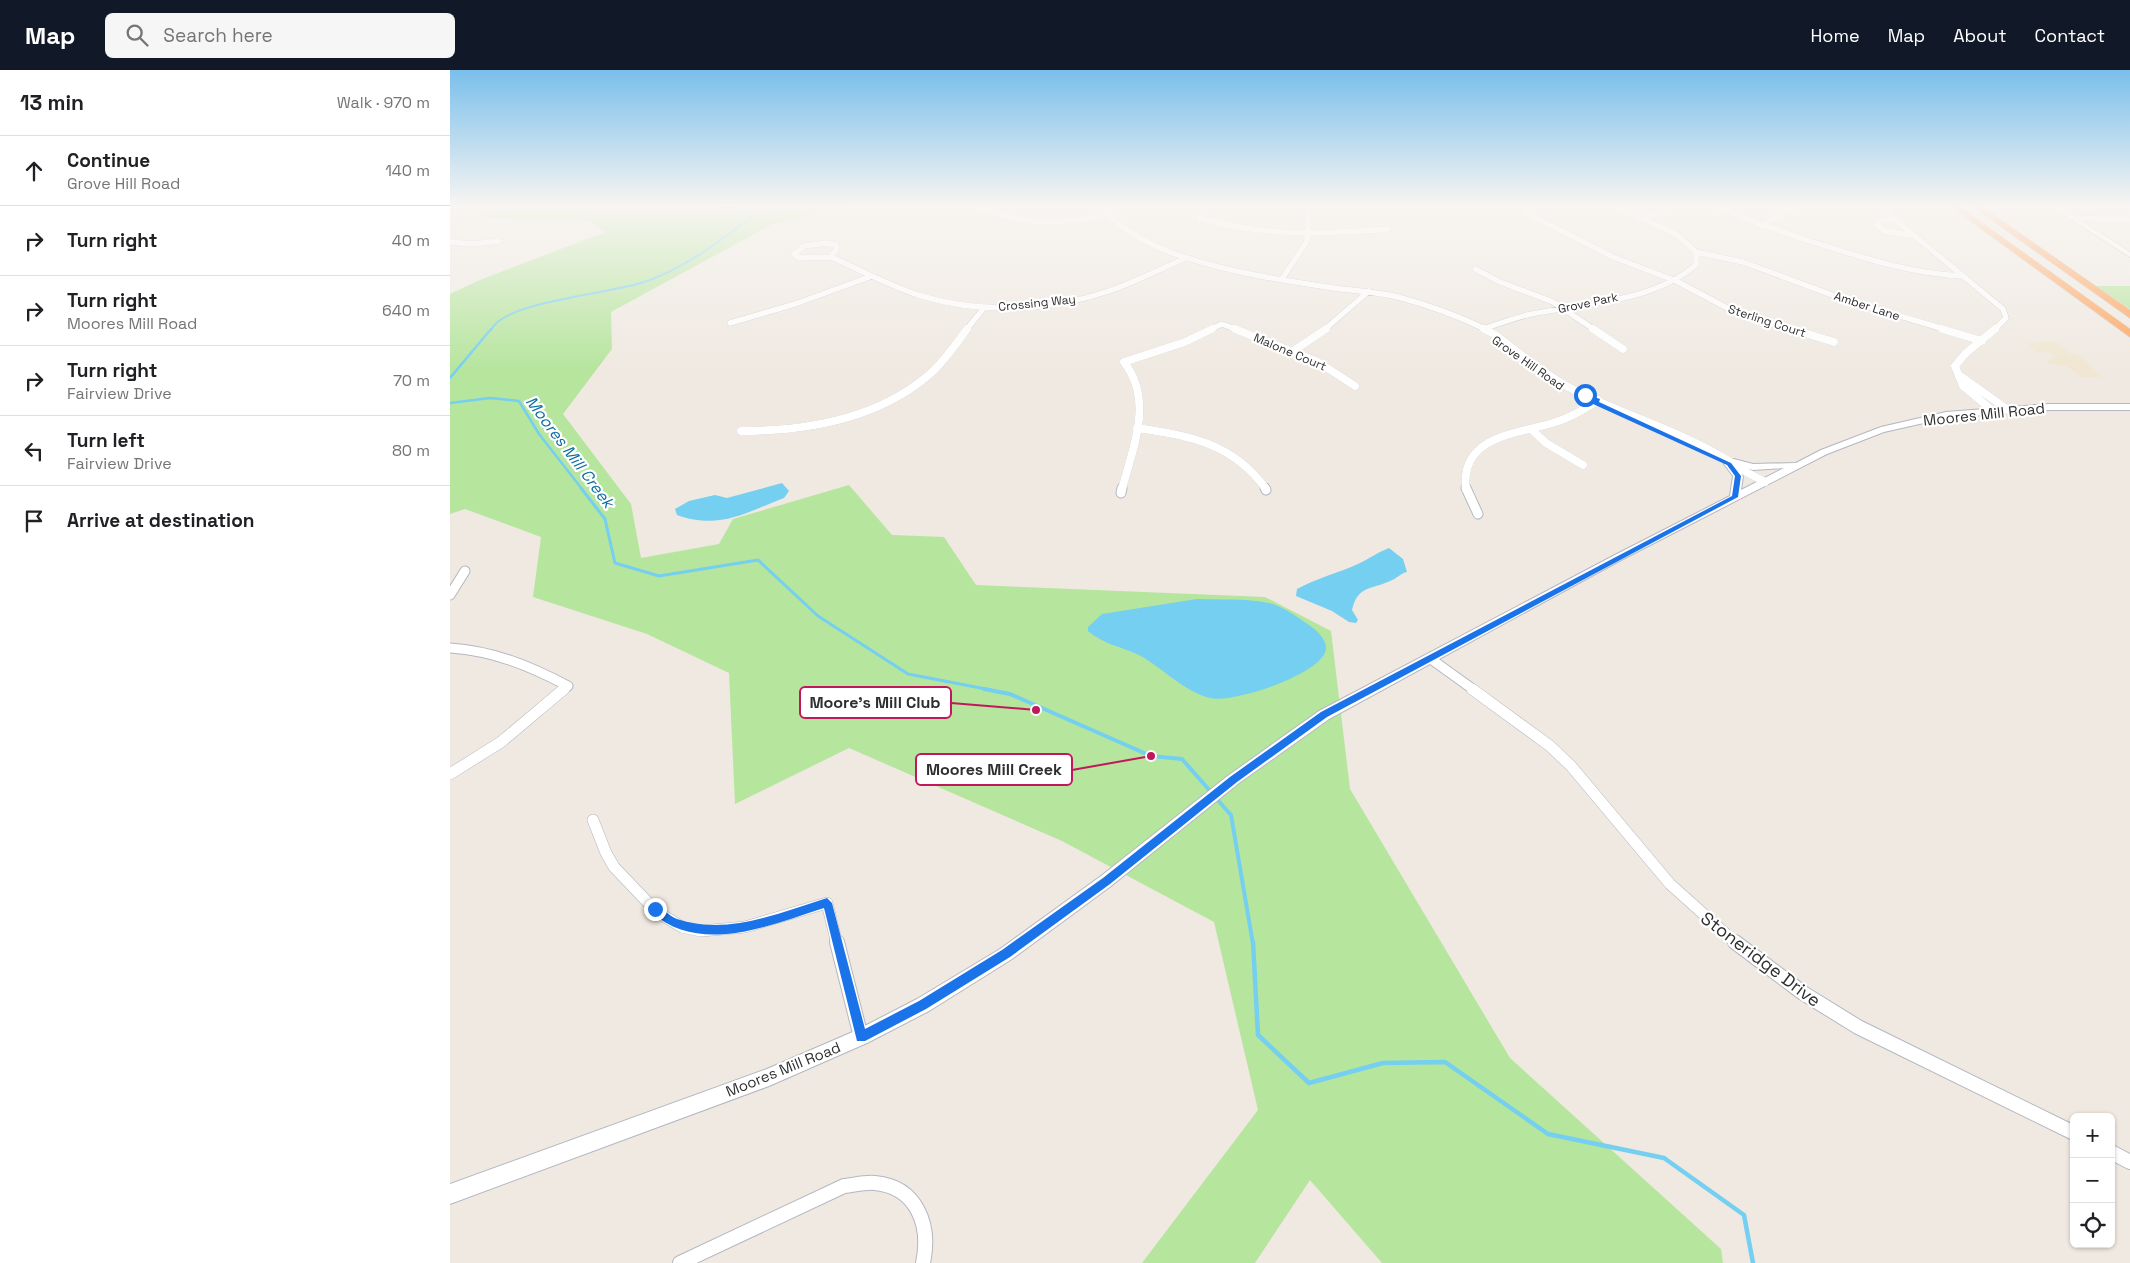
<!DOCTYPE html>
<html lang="en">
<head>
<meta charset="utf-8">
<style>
	:root { --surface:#fff; --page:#f6f6f6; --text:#202124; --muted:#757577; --line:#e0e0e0; --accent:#111827 }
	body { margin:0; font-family:"Space Grotesk",sans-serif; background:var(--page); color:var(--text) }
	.controls { position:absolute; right:15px; bottom:15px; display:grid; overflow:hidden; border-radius:8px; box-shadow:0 1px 4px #0004 }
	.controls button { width:45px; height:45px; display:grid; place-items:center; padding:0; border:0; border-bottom:1px solid var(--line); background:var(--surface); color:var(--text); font:25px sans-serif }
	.stop { position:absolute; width:15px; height:15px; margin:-11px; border:4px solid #1a73e8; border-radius:50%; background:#fff }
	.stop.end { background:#1a73e8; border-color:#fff; box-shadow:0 1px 5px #0008 }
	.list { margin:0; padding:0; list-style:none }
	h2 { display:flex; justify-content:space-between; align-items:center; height:65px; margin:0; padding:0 20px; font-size:21px }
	h2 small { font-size:16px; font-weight:400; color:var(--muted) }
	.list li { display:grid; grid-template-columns:32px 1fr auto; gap:15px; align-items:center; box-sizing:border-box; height:70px; padding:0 20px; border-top:1px solid var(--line) }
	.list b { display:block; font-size:19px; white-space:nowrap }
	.list p { margin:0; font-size:16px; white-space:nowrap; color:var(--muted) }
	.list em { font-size:16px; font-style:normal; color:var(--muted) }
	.icon { flex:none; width:28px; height:28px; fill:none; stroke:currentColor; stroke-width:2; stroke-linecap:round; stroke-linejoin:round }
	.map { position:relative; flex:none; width:1680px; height:1193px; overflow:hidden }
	header { display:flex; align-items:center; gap:30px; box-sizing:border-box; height:70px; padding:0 25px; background:var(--accent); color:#fff }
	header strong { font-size:24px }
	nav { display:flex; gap:28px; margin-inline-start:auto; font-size:18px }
	.search { width:350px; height:45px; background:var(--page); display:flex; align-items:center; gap:12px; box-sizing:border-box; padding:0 18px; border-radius:8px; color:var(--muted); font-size:19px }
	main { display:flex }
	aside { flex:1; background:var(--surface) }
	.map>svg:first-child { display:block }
	.education { fill:#f0e6d1 }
	.green { fill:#b6e59e }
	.water { fill:#75cff0 }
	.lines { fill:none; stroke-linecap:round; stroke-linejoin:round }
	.stream-far4 { stroke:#75cff0; stroke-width:2 }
	.stream-far3 { stroke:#75cff0; stroke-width:2.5 }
	.stream-far2 { stroke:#75cff0; stroke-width:3 }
	.stream-far1 { stroke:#75cff0; stroke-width:4 }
	.stream { stroke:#75cff0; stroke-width:4.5 }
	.minor-far4-casing { stroke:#b4b7c1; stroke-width:6 }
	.minor-far3-casing { stroke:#b4b7c1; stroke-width:8 }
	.minor-far2-casing { stroke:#b4b7c1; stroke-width:11 }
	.minor-far1-casing { stroke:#b4b7c1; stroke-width:12 }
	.minor-casing { stroke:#b4b7c1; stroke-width:16 }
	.tertiary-casing { stroke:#b4b7c1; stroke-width:2 }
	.secondary-casing { stroke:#b4b7c1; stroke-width:1 }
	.motorway-casing { stroke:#c9c9c9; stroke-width:1 }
	.minor-far4 { stroke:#fff; stroke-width:5.5 }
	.minor-far3 { stroke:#fff; stroke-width:8 }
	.minor-far2 { stroke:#fff; stroke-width:9 }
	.minor-far1 { stroke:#fff; stroke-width:11 }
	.minor { stroke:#fff; stroke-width:14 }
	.tertiary { fill:#fff; fill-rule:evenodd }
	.secondary { fill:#fff; fill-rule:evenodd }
	.motorway { fill:#ffa35c; fill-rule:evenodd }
	.route { fill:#1a73e8 }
	.labels { text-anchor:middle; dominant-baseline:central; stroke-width:4.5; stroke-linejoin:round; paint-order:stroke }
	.far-street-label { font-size:12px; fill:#2e2e2e; stroke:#fff }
	.street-label { font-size:15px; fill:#2e2e2e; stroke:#fff }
	.water-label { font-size:16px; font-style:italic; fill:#0d6fa3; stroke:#fff }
	.near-street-label { font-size:18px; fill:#2e2e2e; stroke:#fff }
	.leader { fill:none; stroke:#c2185b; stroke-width:2 }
	.callout-dot { fill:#c2185b; stroke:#fff; stroke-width:2 }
	.callout { fill:#fff; stroke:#c2185b; stroke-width:2 }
	.callout-label { font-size:16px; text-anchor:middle; font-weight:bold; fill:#2e2e2e }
</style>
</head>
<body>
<header>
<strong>Map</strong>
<div class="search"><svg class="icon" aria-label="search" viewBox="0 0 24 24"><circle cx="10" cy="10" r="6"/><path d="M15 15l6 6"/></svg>Search here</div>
<nav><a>Home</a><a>Map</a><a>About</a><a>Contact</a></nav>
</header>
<main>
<aside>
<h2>13 min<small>Walk · 970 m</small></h2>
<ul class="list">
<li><svg class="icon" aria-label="ahead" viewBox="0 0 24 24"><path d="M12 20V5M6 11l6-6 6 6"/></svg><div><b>Continue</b><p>Grove Hill Road</p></div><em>140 m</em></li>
<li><svg class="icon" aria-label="right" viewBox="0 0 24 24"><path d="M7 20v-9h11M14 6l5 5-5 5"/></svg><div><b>Turn right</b></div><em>40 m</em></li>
<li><svg class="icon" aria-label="right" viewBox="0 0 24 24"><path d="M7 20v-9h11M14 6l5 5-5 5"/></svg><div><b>Turn right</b><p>Moores Mill Road</p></div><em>640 m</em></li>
<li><svg class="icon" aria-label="right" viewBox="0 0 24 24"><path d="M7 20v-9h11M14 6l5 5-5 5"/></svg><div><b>Turn right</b><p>Fairview Drive</p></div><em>70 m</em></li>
<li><svg class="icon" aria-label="left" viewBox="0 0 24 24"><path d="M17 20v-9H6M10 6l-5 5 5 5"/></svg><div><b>Turn left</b><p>Fairview Drive</p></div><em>80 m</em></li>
<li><svg class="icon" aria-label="arrive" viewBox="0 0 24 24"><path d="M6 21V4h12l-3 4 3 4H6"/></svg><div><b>Arrive at destination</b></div></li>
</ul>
</aside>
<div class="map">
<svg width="1680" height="1193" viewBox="0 0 1680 1193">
	<rect width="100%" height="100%" fill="#efe9e1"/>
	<path class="education" d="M1594 272H1606L1621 284 1628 285 1652 307H1631L1617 296 1600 294 1595 290 1603 289 1601 287 1605 286 1600 283 1586 282 1577 273Z"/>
	<path class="green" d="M0 134H405L321 155 161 242 162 279 113 344 181 434 191 488 269 474 283 449 399 415 442 465 494 467 526 515 815 527 881 561 900 719 1060 988 1271 1179 1273 1193H932L860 1110 805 1193H692L808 1040 764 852 612 771 399 678 285 734 279 603 197 564 83 527 91 467 15 439 0 444V224L30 210 155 162 140 151 40 148Z
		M1646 216H1680V239Z"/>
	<path class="water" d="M332 413 339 421 334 428C295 443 269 460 227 445L225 439 239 431 265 425 277 428Z
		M939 478 953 489 957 502C951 503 946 509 940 511 921 520 908 515 902 540L908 550 906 553 899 552 882 541 846 526 847 519C867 508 888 503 908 494 919 489 928 482 939 478Z
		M747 529C771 530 796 528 819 533 833 536 847 547 859 555 866 560 876 568 876 578 876 603 782 634 760 628 733 621 713 598 689 585 672 577 653 574 638 561V557L652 544Z"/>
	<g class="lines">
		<path class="stream-far4" d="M41 260C55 230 166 224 200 210 237 196 269 172 300 148L289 139 256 134"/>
		<path class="stream-far3" d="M0 308 41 259
			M0 333 40 328 69 331 89 364 132 419"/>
		<path class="stream-far2" d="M131 418 155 449 165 493 209 506 308 490 368 546 458 604 541 620"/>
		<path class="stream-far1" d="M534 619 560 624 701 686 732 689 761 722
			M765 727 781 745 803 874"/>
		<path class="stream" d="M803 872 808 965 859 1013 933 993 995 992 1098 1064 1214 1088 1294 1145 1303 1193"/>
		<defs>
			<path id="minor-far4" d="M651 134C667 159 698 174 725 184 777 202 830 210 884 218 905 221 927 222 948 227 978 235 1009 246 1037 260
				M1265 134C1298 152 1333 162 1369 174 1417 189 1463 204 1514 206
				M1426 134 1553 239 1556 248 1544 260
				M531 137C573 158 614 153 658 145
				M1076 143 1163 187 1226 211 1283 241 1346 260
				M750 148C812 167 874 164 938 159
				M1191 148 1219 141
				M1624 148 1680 150
				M1445 149 1431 151 1427 155 1434 161 1466 166
				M1312 156 1345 134
				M0 172 22 174 49 171
				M376 173 386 175 387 178 381 187 349 188 344 184 354 176Z
				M1246 182 1293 192 1393 229 1497 260
				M381 187C410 200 438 215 468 225 530 244 598 242 659 221 685 212 710 199 736 188
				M1025 199 1050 212 1103 232 1145 260
				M832 209 857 171 859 134
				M280 253 345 234 422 206
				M1033 259C1048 254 1062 249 1077 245 1132 233 1201 233 1246 195V182L1226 164 1161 134
				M516 260 534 238
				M759 260 772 254 788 260
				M874 260 919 221"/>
			<path id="minor-far3" d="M785 259 868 292 905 316
				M1034 259 1044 264C1069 283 1094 304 1122 319 1177 347 1238 363 1290 398
				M1143 259 1173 279
				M1342 259 1384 272
				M1492 259 1532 271
				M843 281 876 259
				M674 292 735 272 762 259
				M1509 305 1558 340
				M1542 340 1513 316 1505 296 1516 283 1545 259
				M687 358C740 366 783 373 816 419
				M1081 359 1096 373 1133 395
				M291 361C358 361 429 349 481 303 495 290 506 274 517 259
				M1285 396 1315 412
				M672 419C683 377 704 331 674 292
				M1016 419C1010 366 1066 364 1103 353 1120 348 1134 340 1148 330"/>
			<path id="minor-far2" d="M815 418 816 420
				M1016 418 1028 444
				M671 423 672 418
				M0 525 15 501
				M0 578C44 581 80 596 118 616L113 620
				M981 589 1024 620"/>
			<path id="minor-far1" d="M1022 619 1100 676 1121 696 1220 814 1287 874
				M0 704 51 672 114 619
				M143 750 156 783 164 797 207 842 232 857 251 861 295 857 377 833 387 874"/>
			<path id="minor" d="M387 872 411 967
				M1285 872 1353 923 1408 957 1624 1063
				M1661 1082 1680 1092
				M230 1193 394 1116C404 1115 415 1112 425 1113 467 1117 481 1155 473 1193"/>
			<path id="tertiary" d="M1599 334H1680V340H1599L1496 348 1434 362 1377 384 1171 490 879 649 789 713 661 816 562 889 479 941 417 973 319 1016 0 1134V1114L317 999 405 961 467 929 550 879 651 806 779 705 869 641 1163 486 1280 426 1283 406 1274 394 1284 389 1303 394 1346 393 1371 380 1431 357 1496 342ZM1285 395 1303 400 1334 398 1291 420 1293 406Z"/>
			<path id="secondary" d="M1597 134H1605L1680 182V187Z"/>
			<path id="motorway" d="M1497 134H1506L1680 259V267Z
				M1519 134H1528L1680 240V248Z"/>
		</defs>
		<use href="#minor-far4" class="minor-far4-casing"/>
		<use href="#minor-far3" class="minor-far3-casing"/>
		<use href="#minor-far2" class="minor-far2-casing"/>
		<use href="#minor-far1" class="minor-far1-casing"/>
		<use href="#minor" class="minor-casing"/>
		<use href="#tertiary" class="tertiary-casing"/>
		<use href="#secondary" class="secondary-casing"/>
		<use href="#motorway" class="motorway-casing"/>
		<use href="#minor-far4" class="minor-far4"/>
		<use href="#minor-far3" class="minor-far3"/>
		<use href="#minor-far2" class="minor-far2"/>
		<use href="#minor-far1" class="minor-far1"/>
		<use href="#minor" class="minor"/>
		<use href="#tertiary" class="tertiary"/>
		<use href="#secondary" class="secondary"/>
		<use href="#motorway" class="motorway"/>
	</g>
	<linearGradient id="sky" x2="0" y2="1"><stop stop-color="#7abfeb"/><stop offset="0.45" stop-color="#f8f5f2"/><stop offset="1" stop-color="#f8f5f2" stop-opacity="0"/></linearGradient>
	<rect width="1680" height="301" fill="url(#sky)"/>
	<path class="route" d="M1133 323 1150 329 1149 332 1281 393 1291 406 1288 427 877 647 787 712 660 814 560 887 476 939 415 971H407L374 838C320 855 250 886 201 842V836L205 834C213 837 218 846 227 849 277 866 329 843 377 828L382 833 415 959 469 931 552 880 653 808 780 707 871 642 1282 426 1285 406 1277 395 1143 334 1144 331 1133 326Z"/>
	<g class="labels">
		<g class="far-street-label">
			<text transform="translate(587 233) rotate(-6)">Crossing Way</text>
			<text transform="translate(1138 233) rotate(-12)">Grove Park</text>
			<text transform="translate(1417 236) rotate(18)">Amber Lane</text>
			<text transform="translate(1317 251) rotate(18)">Sterling Court</text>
			<text transform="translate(840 282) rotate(23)">Malone Court</text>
			<text transform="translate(1078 293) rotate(35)">Grove Hill Road</text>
		</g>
		<g class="street-label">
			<text transform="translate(1534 344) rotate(-6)">Moores Mill Road</text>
			<text transform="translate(333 999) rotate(-22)">Moores Mill Road</text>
		</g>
		<g class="water-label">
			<text transform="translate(120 382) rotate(53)">Moores Mill Creek</text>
		</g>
		<g class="near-street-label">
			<text transform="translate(1311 889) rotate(37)">Stoneridge Drive</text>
		</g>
	</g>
	<path class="leader" d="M586 640L501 633M701 686L622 700"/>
	<g class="callout-dot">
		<circle cx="586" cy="640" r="5"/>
		<circle cx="701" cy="686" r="5"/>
	</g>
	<g class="callout">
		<rect x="350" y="617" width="151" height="31" rx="5"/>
		<rect x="466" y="684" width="156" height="31" rx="5"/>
	</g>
	<g class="callout-label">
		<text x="425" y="638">Moore's Mill Club</text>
		<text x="544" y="705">Moores Mill Creek</text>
	</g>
</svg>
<div class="controls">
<button>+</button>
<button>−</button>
<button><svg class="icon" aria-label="locate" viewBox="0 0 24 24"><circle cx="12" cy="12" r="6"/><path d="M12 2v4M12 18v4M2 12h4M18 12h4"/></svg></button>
</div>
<div class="stop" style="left:1135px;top:325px"></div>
<div class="stop end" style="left:205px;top:839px"></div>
</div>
</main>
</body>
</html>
